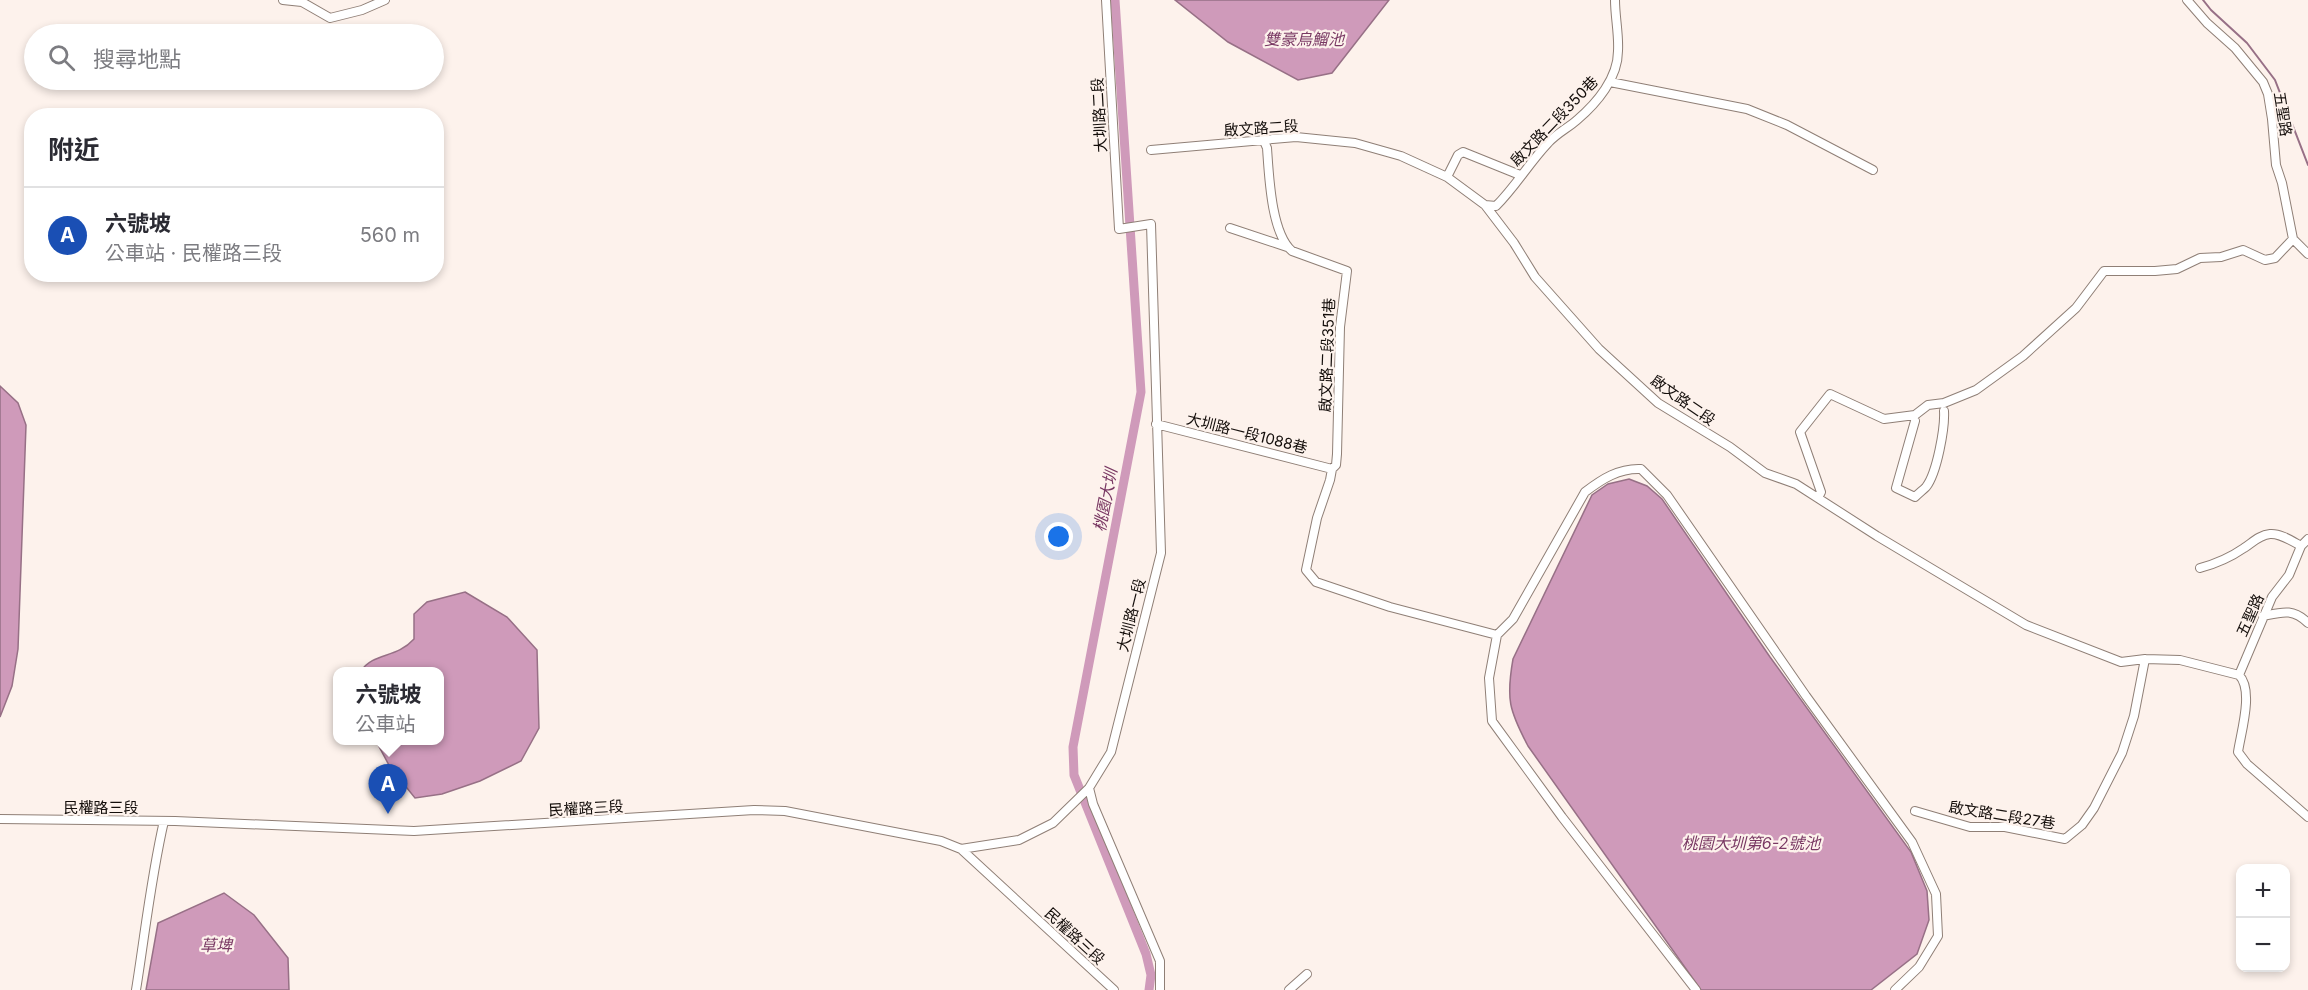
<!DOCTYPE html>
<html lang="zh-TW">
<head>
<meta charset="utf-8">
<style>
	:root { --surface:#fff; --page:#f7f7f7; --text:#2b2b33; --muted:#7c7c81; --line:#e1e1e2; --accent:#d93025 }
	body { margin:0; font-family:Inter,"Noto Sans TC",sans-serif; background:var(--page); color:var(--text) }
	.controls { position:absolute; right:18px; bottom:18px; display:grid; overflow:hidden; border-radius:12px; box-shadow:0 3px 9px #0003 }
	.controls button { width:54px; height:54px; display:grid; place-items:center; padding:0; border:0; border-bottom:2px solid var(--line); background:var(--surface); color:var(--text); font:30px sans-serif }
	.you { position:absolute; left:1059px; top:537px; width:21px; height:21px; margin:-15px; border:4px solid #fff; border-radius:50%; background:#1a73e8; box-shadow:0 0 0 9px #1a73e833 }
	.badge { display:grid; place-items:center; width:39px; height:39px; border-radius:50%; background:var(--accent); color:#fff; font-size:20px; font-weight:700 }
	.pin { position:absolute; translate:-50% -50px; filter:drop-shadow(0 2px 3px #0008) }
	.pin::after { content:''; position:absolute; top:32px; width:21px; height:18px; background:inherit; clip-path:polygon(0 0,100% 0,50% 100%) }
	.popup { position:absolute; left:333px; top:667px; width:111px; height:78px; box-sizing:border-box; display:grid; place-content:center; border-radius:12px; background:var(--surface); filter:drop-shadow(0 2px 4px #0005); font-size:20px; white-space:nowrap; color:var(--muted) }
	.popup b { font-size:22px; color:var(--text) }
	.popup::after { content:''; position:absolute; left:50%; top:100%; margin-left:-12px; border:12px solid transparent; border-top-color:var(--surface) }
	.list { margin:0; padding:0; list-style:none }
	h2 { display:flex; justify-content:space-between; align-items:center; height:78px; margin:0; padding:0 24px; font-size:26px }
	h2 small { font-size:20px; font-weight:400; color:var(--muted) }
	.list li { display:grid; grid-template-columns:39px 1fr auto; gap:18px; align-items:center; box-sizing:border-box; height:96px; padding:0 24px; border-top:2px solid var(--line) }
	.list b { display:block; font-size:22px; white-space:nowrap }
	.list p { margin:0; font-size:20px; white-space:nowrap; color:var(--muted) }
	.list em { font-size:20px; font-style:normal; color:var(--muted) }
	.icon { flex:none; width:33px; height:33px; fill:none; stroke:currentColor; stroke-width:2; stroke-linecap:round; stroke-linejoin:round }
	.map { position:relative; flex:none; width:2308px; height:990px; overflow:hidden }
	.search { position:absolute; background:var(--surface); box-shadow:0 3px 9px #0003; left:24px; top:24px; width:420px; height:66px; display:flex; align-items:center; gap:15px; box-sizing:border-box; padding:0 21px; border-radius:33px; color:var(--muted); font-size:22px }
	.panel { position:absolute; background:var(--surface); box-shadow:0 3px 9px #0003; left:24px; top:108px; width:420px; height:174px; border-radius:24px }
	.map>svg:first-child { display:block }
	.water { fill:#cf9aba; stroke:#977086; stroke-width:1.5 }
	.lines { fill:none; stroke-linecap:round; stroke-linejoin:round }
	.stream { stroke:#977086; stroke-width:2 }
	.canal { stroke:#cf9aba; stroke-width:9 }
	.minor-casing { stroke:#8f7f76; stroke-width:10 }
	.minor { stroke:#fff; stroke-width:8 }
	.labels { text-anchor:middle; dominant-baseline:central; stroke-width:4.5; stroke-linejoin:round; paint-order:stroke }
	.street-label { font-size:15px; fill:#140e0b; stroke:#fdf2ec }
	.water-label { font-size:16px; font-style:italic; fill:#793863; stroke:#fdf2ec }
</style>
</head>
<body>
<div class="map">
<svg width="2308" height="990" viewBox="0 0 2308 990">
	<rect width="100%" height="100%" fill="#fdf2ec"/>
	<path class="water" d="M1175 0H1389L1332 73 1298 80 1228 42Z
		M0 386 18 403 26 425 18 649 12 686 0 717Z
		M1629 479 1647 486 1662 499 1770 657 1911 852 1927 891 1929 920 1917 954 1871 990H1701L1528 746C1509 710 1506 699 1513 659L1592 495 1608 484Z
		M465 592 507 617 537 650 539 728 521 761 480 781 442 794 415 798 390 767 376 741 439 740V672L361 671C374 652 396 659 414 639V614L427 602Z
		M224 893 254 915 288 958 289 990H146L158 923Z"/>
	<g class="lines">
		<path class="stream" d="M2203 0 2211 10 2247 43 2275 80 2308 165"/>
		<path class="canal" d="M1115 0 1141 392 1073 747 1074 775 1146 954 1151 975 1149 990"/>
		<defs>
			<path id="minor" d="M283 0 302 2 330 18 362 10 385 0
				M1106 0 1119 229 1151 224 1161 553 1111 752 1089 788 1093 804 1160 961V990
				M2187 0 2207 23 2235 48 2263 82 2268 94 2272 119 2276 165 2282 183 2293 239 2308 254
				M1610 82 1747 109 1787 125 1873 170
				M1263 139 1267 148C1269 175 1271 233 1292 251L1347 271 1340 327 1337 454 1336 465 1332 469 1330 480 1317 518 1306 570 1316 582 1390 607 1497 635 1513 619 1585 492C1602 479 1619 468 1641 469L1667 495 1806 696 1912 842 1936 894 1938 936 1919 967 1895 990
				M1151 150 1296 137 1355 143 1401 156 1447 177 1485 205 1514 243 1535 277 1599 349 1658 403 1730 447 1765 473 1796 484 1877 536 2026 625 2121 662 2145 659 2180 660 2239 675
				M1447 177 1458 155 1463 152 1520 175
				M1485 205 1496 206C1516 186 1529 163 1548 143 1557 133 1568 128 1577 120 1597 103 1618 78 1618 51 1619 34 1615 17 1615 0
				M1230 228 1287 247
				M1915 421 1896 488 1915 497C1919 493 1923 490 1926 487 1937 473 1945 428 1944 411
				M1156 424 1332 469
				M1818 498 1821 492 1800 432 1830 394 1884 419 1915 415 1928 405 1944 403 1976 390 2023 356 2076 308 2104 271H2155L2177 269 2200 258 2221 257 2243 250 2265 260 2275 258 2293 239
				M2200 568C2215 564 2231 557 2244 548 2252 543 2259 535 2270 534 2280 533 2292 541 2301 546
				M2263 616C2282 612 2293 608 2308 623
				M1497 635 1489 678 1492 721 1562 817 1696 990
				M2239 675C2254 690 2241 732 2238 752L2247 764 2308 817
				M2239 675 2272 597 2289 575 2301 546 2308 539
				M1915 811 1970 827H2005L2065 839 2082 825 2094 808 2122 753 2134 716 2145 659
				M0 819 175 821 414 831 754 810 785 811 941 841 961 849 1114 990
				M961 849 1019 840 1053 823 1089 788
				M136 990C145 934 151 877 164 821
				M1289 990 1307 974"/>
		</defs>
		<use href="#minor" class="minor-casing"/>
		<use href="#minor" class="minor"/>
	</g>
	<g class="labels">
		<g class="street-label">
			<text transform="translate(2283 114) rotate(81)">五聖路</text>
			<text transform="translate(1099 115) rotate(-93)">大圳路二段</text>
			<text transform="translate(1554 121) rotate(-46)">啟文路二段350巷</text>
			<text transform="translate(1261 128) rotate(-4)">啟文路二段</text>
			<text transform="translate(1327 355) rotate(-88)">啟文路二段351巷</text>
			<text transform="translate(1683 400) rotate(35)">啟文路二段</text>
			<text transform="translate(1247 433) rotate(14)">大圳路一段1088巷</text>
			<text transform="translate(1131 615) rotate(-76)">大圳路一段</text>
			<text transform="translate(2250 615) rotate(-66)">五聖路</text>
			<text x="101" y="807">民權路三段</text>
			<text transform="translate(586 808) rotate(-3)">民權路三段</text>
			<text transform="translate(2002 815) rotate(9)">啟文路二段27巷</text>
			<text transform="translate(1075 936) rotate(43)">民權路三段</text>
		</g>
		<g class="water-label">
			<text x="1304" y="39">雙豪烏鰡池</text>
			<text transform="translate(1105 500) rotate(-79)">桃園大圳</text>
			<text x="1751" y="843">桃園大圳第6-2號池</text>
			<text x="216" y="945">草埤</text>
		</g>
	</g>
</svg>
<div class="controls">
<button>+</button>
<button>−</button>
</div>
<div class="you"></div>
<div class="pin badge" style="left:388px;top:814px;background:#1a4fb4">A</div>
<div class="popup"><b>六號坡</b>公車站</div>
<div class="search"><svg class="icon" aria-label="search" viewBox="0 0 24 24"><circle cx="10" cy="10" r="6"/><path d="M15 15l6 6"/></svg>搜尋地點</div>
<section class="panel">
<h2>附近<small></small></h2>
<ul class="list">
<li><span class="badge" style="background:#1a4fb4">A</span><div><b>六號坡</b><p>公車站 · 民權路三段</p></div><em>560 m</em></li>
</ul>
</section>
</div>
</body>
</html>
